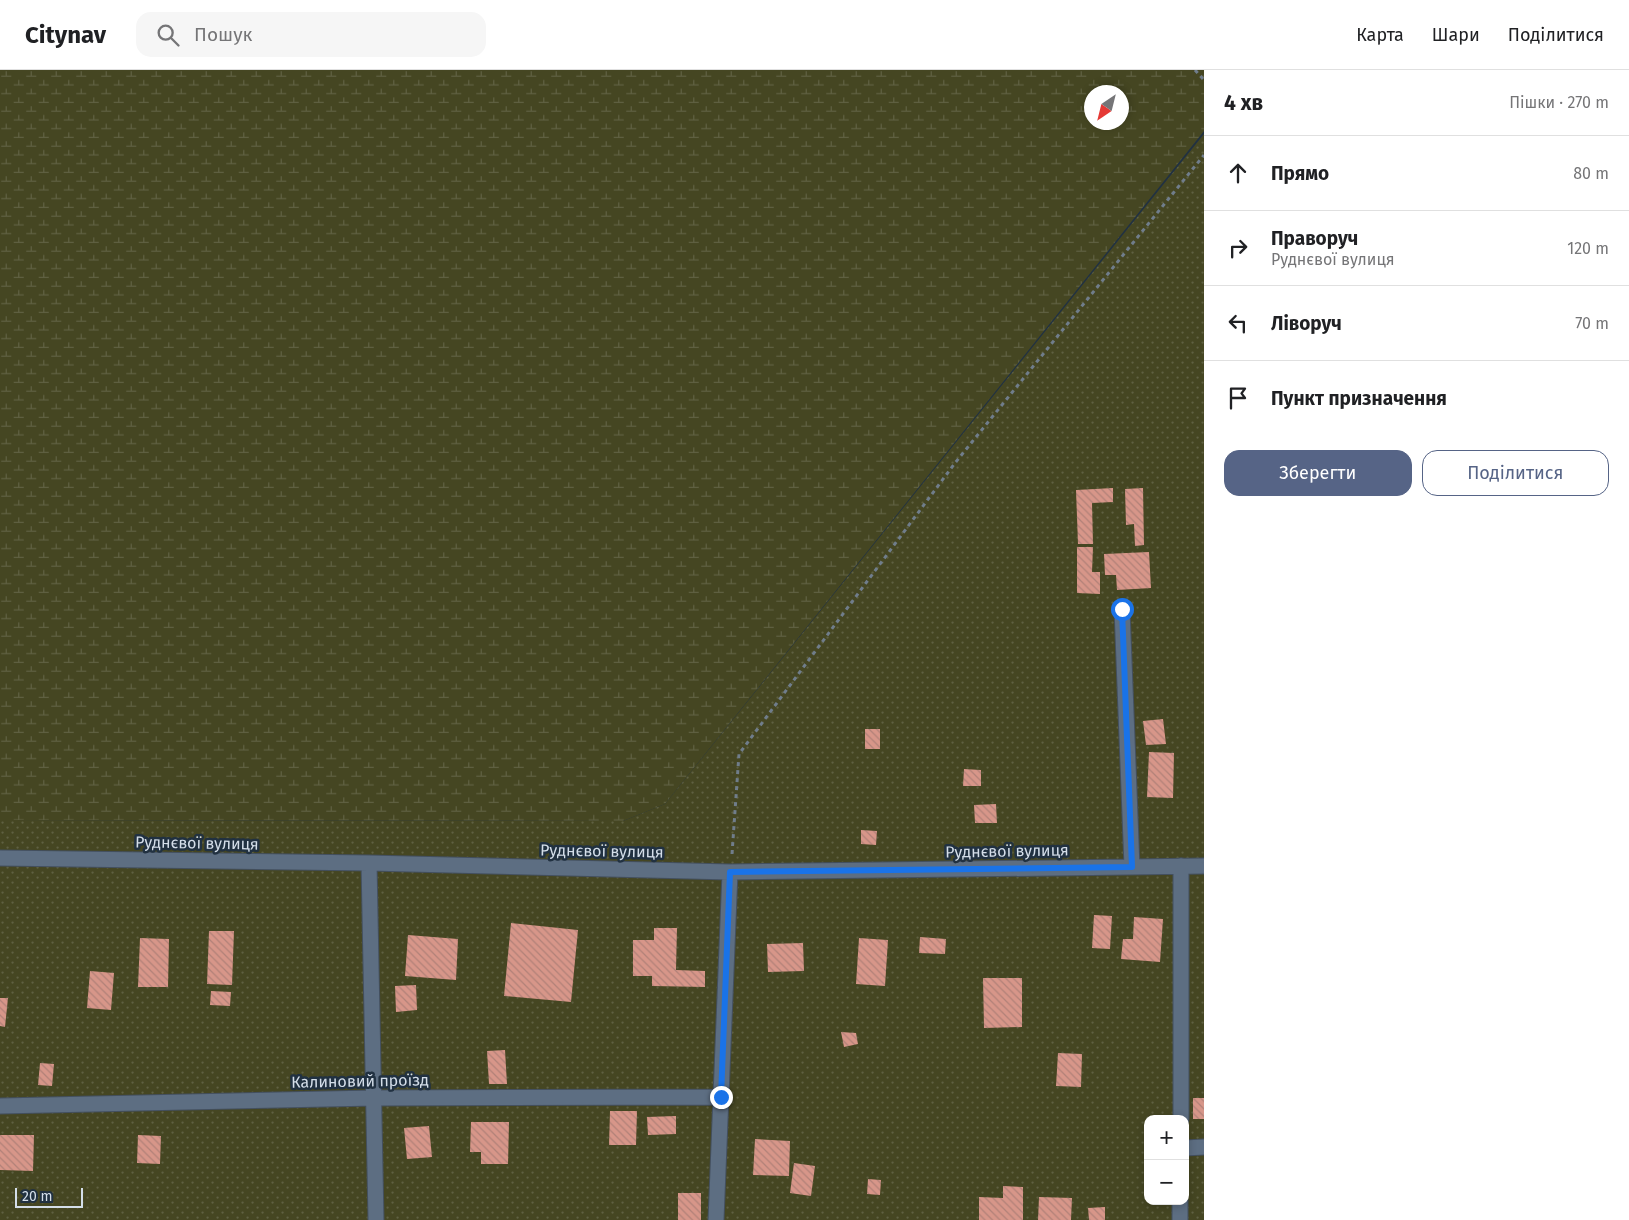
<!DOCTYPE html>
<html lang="uk">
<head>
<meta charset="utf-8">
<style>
	:root { --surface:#fff; --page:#f6f6f6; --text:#202124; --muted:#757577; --line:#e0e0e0; --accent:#566486 }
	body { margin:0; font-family:"Fira Sans",sans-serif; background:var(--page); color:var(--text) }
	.controls { position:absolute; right:15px; bottom:15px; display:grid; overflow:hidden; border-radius:10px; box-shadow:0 2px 8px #0003 }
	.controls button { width:45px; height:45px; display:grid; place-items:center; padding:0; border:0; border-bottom:1px solid var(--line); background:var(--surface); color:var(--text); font:25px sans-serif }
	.compass { position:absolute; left:1084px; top:15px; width:45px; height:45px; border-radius:50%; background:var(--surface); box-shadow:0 2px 8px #0003; rotate:215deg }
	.scale { position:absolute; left:15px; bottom:12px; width:68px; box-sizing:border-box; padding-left:5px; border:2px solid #d4dee9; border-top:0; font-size:14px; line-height:18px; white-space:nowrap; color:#d4dee9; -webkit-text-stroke:4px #213141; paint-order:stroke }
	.stop { position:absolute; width:15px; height:15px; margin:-11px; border:4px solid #1a73e8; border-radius:50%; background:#fff }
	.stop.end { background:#1a73e8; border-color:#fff; box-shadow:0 1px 5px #0008 }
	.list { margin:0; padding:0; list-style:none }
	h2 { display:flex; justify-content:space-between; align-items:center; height:65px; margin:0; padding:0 20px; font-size:21px }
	h2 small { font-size:16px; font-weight:400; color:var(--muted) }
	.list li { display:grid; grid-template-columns:32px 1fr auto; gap:15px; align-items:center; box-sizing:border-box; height:75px; padding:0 20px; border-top:1px solid var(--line) }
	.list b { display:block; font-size:19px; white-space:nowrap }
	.list p { margin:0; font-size:16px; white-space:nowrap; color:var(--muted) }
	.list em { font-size:16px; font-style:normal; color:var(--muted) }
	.actions { display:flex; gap:10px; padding:15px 20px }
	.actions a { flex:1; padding:11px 0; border:1px solid var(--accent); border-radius:15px; text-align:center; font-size:18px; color:var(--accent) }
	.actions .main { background:var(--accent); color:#fff }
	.icon { flex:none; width:28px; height:28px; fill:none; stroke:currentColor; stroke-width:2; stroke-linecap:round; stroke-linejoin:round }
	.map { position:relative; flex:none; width:1204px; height:1150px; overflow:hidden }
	header { display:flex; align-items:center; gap:30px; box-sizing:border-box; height:70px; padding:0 25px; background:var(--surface); border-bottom:1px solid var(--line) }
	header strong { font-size:24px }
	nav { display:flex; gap:28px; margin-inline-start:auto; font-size:18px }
	.search { width:350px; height:45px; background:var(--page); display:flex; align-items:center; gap:12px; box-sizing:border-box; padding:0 18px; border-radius:15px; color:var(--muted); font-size:19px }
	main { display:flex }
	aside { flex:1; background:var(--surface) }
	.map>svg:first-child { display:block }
	.wetland { fill:url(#wetland-marsh); fill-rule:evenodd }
	.garden { fill:url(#garden-dots); fill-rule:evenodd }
	.building { fill:url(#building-back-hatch) }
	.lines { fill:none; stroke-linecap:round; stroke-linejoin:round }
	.minor-casing { stroke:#434f5e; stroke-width:17 }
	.path { stroke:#707d8b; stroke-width:3; stroke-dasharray:4 4; stroke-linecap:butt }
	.minor { stroke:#5d6e82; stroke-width:15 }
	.route { stroke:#1a73e8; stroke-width:6 }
	.labels { text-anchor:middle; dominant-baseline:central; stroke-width:5; stroke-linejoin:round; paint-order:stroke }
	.street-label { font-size:16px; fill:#d4dee9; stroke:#213141 }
</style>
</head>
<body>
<header>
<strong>Citynav</strong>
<div class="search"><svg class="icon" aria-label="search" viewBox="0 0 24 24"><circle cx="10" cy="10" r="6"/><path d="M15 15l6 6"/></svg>Пошук</div>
<nav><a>Карта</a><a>Шари</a><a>Поділитися</a></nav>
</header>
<main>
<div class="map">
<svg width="1204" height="1150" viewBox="0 0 1204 1150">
	<defs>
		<pattern id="wetland-marsh" width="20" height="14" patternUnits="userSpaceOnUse" patternTransform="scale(1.25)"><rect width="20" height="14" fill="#454622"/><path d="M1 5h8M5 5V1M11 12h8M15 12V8" fill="none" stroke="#5f6042"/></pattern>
		<pattern id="garden-dots" width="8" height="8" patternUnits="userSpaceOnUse" patternTransform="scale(1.25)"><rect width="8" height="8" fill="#454622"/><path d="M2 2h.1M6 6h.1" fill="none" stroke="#5f6042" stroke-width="1.8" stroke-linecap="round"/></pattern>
		<pattern id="building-back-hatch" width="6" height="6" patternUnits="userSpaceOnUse" patternTransform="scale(1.25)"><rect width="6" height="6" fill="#d79689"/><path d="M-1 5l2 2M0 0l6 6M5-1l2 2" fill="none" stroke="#b18178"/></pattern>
	</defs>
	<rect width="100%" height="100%" fill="#213141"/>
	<path class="wetland" d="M0 0H1204V61L665 734 623 751 0 750ZM1092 22H1122V52H1092Z"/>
	<path class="garden" d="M1204 64V1150H0V750L623 751 665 734ZM1148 1049H1185V1131H1148Z"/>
	<path class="building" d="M1113 418V432L1092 433 1093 474H1078L1076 420Z
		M1143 418 1144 475 1135 476 1134 454 1126 455 1125 419Z
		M1077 477H1093L1092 502H1100V524L1077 523Z
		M1149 482 1151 518 1117 520 1116 505H1105L1104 484Z
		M1163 649 1166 674 1146 675 1143 651Z
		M865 659H880V679H865Z
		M1149 682 1174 683 1173 728 1147 727Z
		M964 699 981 700V716H963Z
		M996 734 997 753H975L974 735Z
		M861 760 877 761 876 775 861 774Z
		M1094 845 1112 846 1110 879 1092 878Z
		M1134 847 1163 849 1160 892 1121 889 1123 869H1133Z
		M511 853 578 860 571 932 504 926Z
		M654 858H677L676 900 705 901V917L652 916V906H633V870H654Z
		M209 861H234L232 915 207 914Z
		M408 865 458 869 456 910 405 906Z
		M920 867 946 869 945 884 919 883Z
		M140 868 169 869 168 917H138Z
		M859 868 888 870 885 916 856 914Z
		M803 873 804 901 768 902 767 874Z
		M90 901 114 903 111 940 87 938Z
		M983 908H1022V957L984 958Z
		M416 915 417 940 396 942 395 916Z
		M211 921 231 922 230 936 210 935Z
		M0 928H8L5 957 0 956Z
		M841 962 856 963 858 974 844 977Z
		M505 980 507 1014H489L487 981Z
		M1058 983 1082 984 1081 1017 1056 1016Z
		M40 993 54 994 52 1016 38 1015Z
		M1193 1028H1204V1049H1193Z
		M610 1041H637L636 1075H609Z
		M676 1046V1064L648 1065 647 1047Z
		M471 1052H509L508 1094H481V1082H470Z
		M429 1056 432 1087 407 1089 404 1058Z
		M0 1065H34L33 1101 0 1100Z
		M138 1065 161 1066 160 1094 137 1093Z
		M755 1069 790 1071 789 1106 753 1105Z
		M794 1093 815 1096 811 1126 790 1123Z
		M868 1109 881 1110 880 1125 867 1124Z
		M1003 1116 1023 1117V1150H979V1127L1003 1128Z
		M678 1123H701V1150H678Z
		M1039 1127 1072 1128 1071 1150H1038Z
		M1105 1137V1150H1089L1088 1138Z"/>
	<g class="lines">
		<defs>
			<path id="minor" d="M1122 539 1132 797
				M0 788 369 793 730 802 1204 796
				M369 793 376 1150
				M0 1036 374 1028 721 1027
				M1181 1049V796
				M1185 1078 1204 1077
				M716 1150 730 802
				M1180 1150V1131"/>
		</defs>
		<use href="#minor" class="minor-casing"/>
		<path class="path" d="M1195 0 1204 10
			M732 784 739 684 955 393 1204 85"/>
		<use href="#minor" class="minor"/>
	</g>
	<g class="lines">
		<path class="route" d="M721 1027 730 802 1132 797 1122 539"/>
	</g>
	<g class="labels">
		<g class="street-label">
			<text transform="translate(197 773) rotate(1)">Руднєвої вулиця</text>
			<text transform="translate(602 781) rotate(1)">Руднєвої вулиця</text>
			<text transform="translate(1007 781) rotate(-1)">Руднєвої вулиця</text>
			<text transform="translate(360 1011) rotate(-1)">Калиновий проїзд</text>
		</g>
	</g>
</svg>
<div class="controls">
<button>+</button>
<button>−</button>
</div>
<svg class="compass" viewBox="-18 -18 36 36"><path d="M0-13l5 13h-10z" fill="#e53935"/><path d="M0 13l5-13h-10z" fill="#757577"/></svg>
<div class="scale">20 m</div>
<div class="stop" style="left:1122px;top:539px"></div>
<div class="stop end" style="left:721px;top:1027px"></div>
</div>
<aside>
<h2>4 хв<small>Пішки · 270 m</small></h2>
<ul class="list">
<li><svg class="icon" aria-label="ahead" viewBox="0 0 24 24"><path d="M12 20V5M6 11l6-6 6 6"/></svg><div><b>Прямо</b></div><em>80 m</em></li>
<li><svg class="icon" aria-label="right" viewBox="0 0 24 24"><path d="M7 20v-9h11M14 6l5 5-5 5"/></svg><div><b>Праворуч</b><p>Руднєвої вулиця</p></div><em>120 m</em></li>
<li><svg class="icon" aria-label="left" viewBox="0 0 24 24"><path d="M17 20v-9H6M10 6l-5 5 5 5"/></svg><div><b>Ліворуч</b></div><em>70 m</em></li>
<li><svg class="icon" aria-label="arrive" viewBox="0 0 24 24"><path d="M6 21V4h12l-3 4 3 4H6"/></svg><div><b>Пункт призначення</b></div></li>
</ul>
<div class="actions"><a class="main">Зберегти</a><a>Поділитися</a></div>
</aside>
</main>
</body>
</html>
